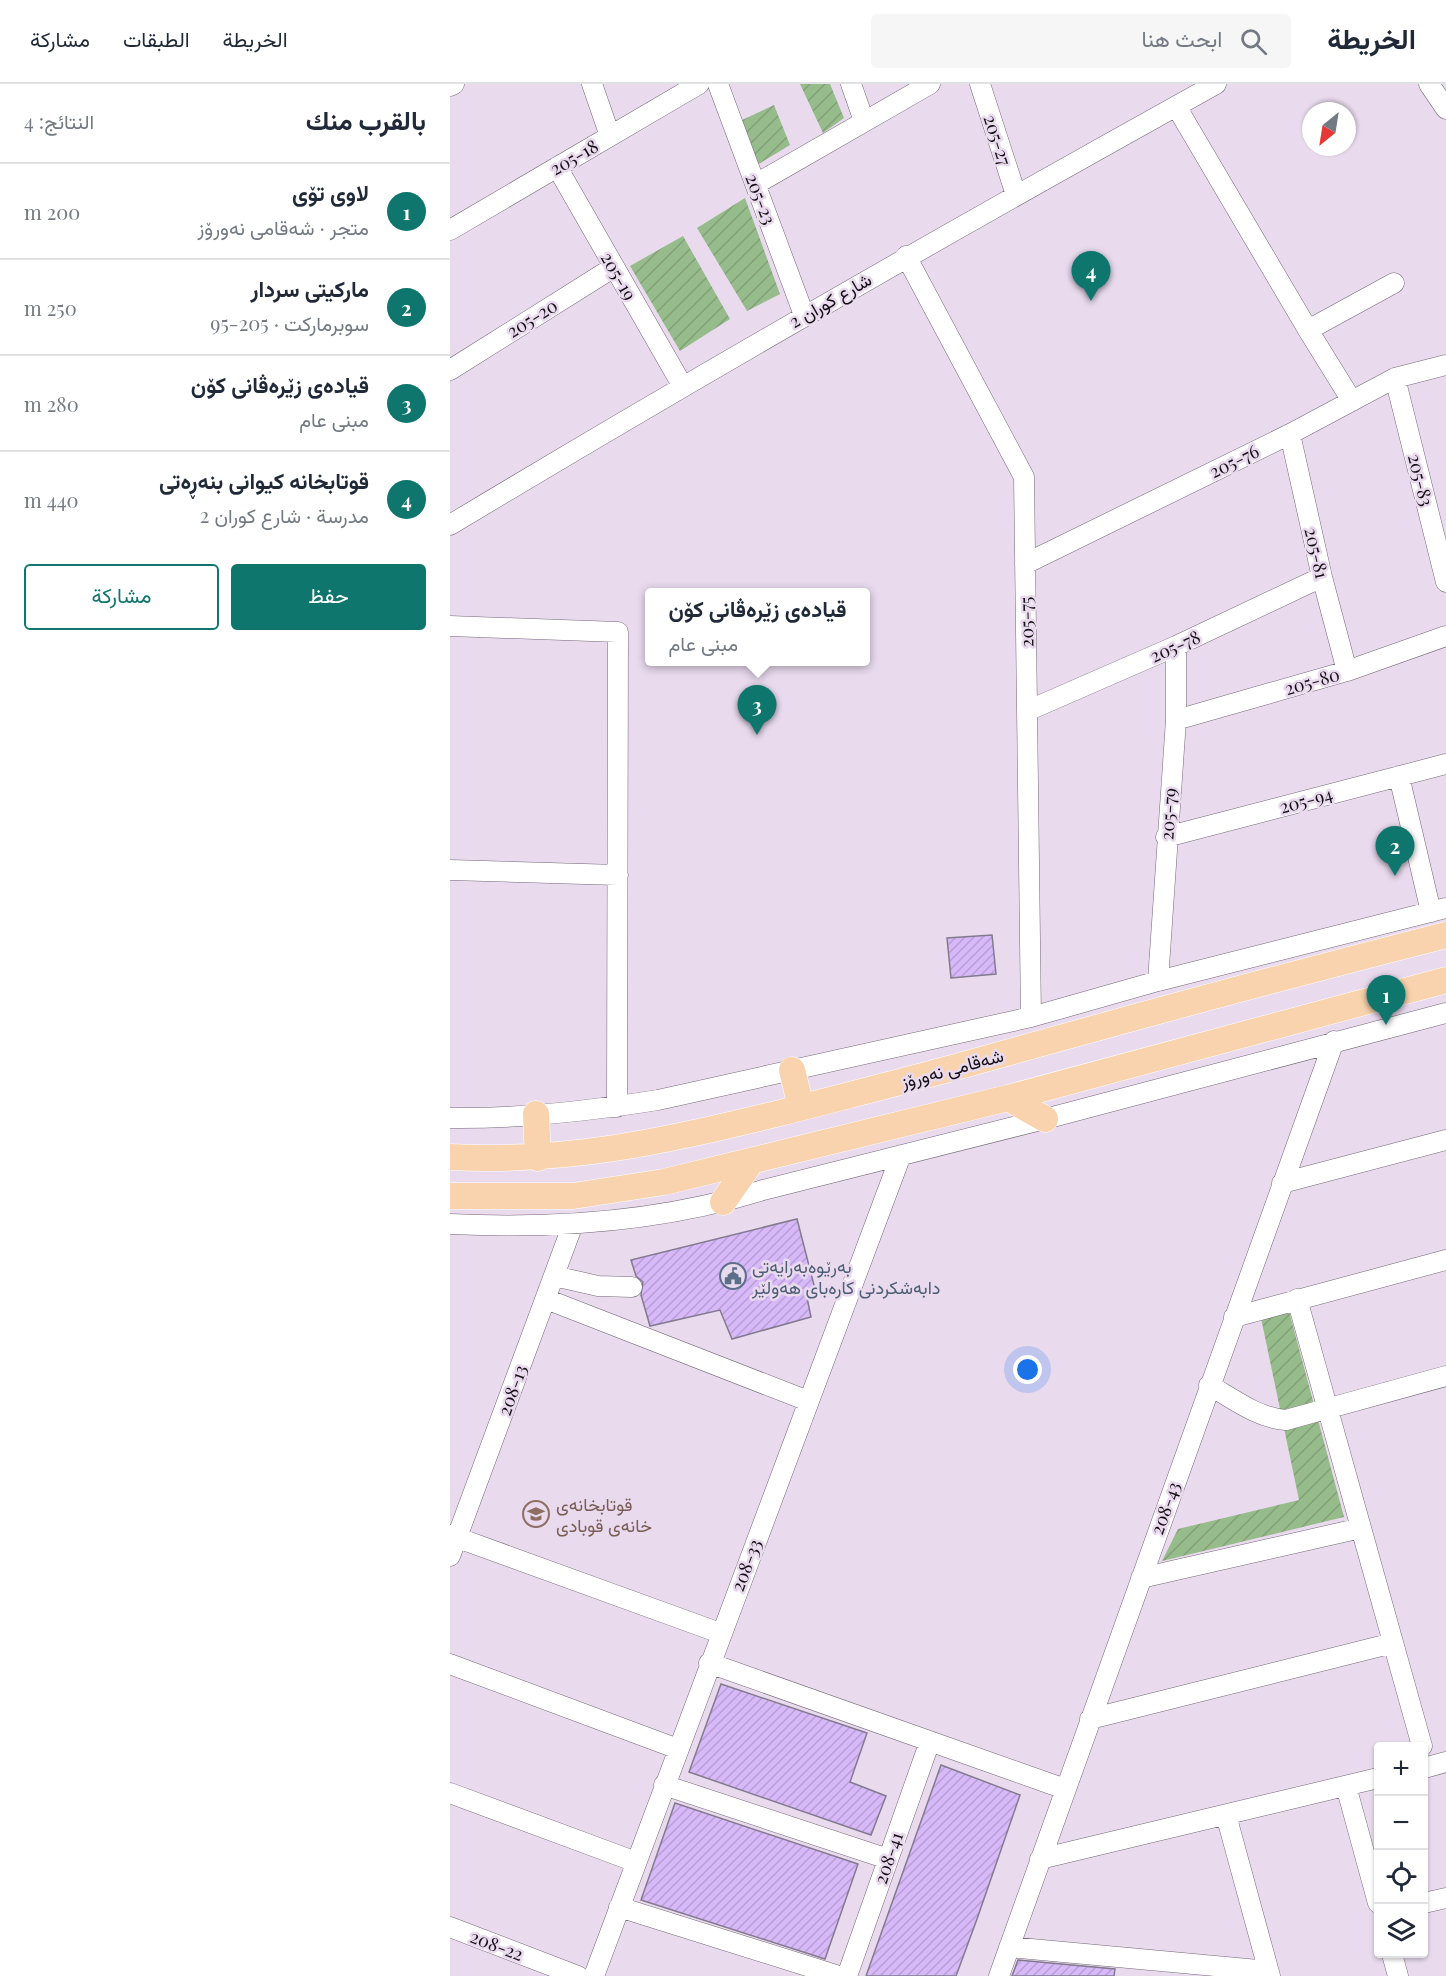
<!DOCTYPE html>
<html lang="ar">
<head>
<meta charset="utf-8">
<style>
	:root { --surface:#fff; --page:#f6f6f7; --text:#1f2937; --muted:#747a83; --line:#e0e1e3; --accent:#0f766e }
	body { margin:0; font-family:"Playfair Display",Vazirmatn,serif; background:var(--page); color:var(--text); direction:rtl }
	.controls { position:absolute; right:18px; bottom:18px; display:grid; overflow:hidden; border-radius:6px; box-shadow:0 2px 4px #0004 }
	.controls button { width:54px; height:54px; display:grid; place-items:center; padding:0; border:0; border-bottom:2px solid var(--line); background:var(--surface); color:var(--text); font:30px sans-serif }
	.compass { position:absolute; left:852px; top:18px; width:54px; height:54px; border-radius:50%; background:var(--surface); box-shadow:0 2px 4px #0004; rotate:210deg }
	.you { position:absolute; left:578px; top:1286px; width:21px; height:21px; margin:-15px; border:4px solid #fff; border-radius:50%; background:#1a73e8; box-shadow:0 0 0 9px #1a73e833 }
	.badge { display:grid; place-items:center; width:39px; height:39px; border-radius:50%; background:var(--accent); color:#fff; font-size:20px; font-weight:700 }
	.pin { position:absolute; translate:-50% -50px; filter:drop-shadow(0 2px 3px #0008) }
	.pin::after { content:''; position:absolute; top:32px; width:21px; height:18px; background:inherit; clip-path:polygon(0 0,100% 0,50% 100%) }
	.popup { position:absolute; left:195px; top:504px; width:225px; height:78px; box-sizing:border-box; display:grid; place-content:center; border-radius:6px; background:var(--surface); filter:drop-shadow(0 2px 4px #0005); font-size:20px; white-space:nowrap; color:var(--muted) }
	.popup b { font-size:22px; color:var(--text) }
	.popup::after { content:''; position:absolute; left:50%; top:100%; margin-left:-12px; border:12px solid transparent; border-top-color:var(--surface) }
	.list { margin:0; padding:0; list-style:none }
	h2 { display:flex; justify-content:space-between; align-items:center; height:78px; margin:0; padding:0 24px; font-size:26px }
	h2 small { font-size:20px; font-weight:400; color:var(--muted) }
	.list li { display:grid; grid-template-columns:39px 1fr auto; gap:18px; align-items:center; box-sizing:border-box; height:96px; padding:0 24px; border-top:2px solid var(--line) }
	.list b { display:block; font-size:22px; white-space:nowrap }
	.list p { margin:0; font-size:20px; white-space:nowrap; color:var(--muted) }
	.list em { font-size:20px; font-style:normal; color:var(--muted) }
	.actions { display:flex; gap:12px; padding:18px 24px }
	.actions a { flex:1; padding:14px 0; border:2px solid var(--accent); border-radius:6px; text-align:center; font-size:21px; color:var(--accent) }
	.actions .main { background:var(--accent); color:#fff }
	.icon { flex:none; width:33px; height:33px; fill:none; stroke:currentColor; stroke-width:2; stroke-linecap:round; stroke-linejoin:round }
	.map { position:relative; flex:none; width:996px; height:1892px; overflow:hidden; direction:ltr }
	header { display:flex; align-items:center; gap:36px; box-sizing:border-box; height:84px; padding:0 30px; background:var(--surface); border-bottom:2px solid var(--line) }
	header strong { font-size:28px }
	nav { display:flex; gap:33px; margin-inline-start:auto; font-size:21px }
	.search { width:420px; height:54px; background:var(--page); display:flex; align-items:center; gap:15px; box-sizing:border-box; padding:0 21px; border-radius:6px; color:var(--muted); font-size:22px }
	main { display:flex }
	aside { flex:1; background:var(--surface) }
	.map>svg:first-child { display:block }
	.garden { fill:url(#garden-furrows) }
	.building { fill:url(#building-hatch); stroke:#837a8e; stroke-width:1.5 }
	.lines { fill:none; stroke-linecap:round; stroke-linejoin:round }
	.minor-casing { stroke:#756879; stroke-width:21 }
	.major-casing { stroke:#fff; stroke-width:27 }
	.minor { stroke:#fff; stroke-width:20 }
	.major { stroke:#f9d3ae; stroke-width:26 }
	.labels { text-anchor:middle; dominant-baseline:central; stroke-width:5; stroke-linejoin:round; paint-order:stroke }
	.street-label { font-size:18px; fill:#140f15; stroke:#e9daee }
	.service-label { font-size:18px; fill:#4e5e75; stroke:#e9daee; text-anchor:start }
	.education-label { font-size:18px; fill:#785e54; stroke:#e9daee; text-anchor:start }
</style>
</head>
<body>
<header>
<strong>الخريطة</strong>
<div class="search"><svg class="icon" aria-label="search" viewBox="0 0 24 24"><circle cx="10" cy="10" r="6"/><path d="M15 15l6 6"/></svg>ابحث هنا</div>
<nav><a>الخريطة</a><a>الطبقات</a><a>مشاركة</a></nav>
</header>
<main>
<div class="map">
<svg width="996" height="1892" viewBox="0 0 996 1892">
	<defs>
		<pattern id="garden-furrows" width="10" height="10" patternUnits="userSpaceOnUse" patternTransform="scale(1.5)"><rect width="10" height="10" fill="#97bc8b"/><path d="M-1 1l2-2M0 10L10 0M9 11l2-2" fill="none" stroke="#81a077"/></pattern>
		<pattern id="building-hatch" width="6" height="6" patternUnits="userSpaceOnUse" patternTransform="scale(1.5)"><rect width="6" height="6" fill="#d7b9fa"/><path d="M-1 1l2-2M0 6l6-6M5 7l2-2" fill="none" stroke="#b89ed5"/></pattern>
	</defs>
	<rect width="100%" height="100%" fill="#e9daee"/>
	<path class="garden" d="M350 0H380L394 34 373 49Z
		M324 21 340 61 307 81 290 37Z
		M295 114 330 210 297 227 247 144Z
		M233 152 280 235 230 267 180 182Z
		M839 1227 894 1433 712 1477 728 1445 849 1416 811 1234Z"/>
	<path class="building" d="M542 851 546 890 501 894 497 854Z
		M347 1135 365 1205 356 1209 361 1233 282 1255 270 1226 200 1242 191 1211 193 1198 186 1192 181 1176Z
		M271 1600 417 1649 400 1698 436 1712 421 1751 239 1688Z
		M491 1681 570 1711 527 1835 506 1892H416Z
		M225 1719 408 1780 375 1875 191 1816Z
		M568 1876 665 1885 664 1892H562Z"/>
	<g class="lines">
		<defs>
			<path id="minor" d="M142 0 160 52
				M268 0 354 231
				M401 0 414 37
				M530 0 566 111
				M979 0 996 25
				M0 2 4 0
				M726 22 858 246 902 317
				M107 83 232 301
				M306 100 480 0
				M0 146 249 0
				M456 172 574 393 581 933
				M858 246 944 199
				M0 286 164 183
				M945 294 996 498
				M840 350 872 493 897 587
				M0 441C253 289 508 143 766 0
				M575 480 840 350 945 294 996 281
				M0 542 168 548 167 1023
				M577 627 726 562 872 493
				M726 636 897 587 996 552
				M949 692 981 828
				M716 753 996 680
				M0 786 168 791
				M708 897 726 636V562
				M0 1034C69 1035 139 1027 208 1016L581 933 708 897 996 824
				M832 1099 996 1056
				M0 1140C106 1145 211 1138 313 1106L595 1035 996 929
				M104 1192 148 1202 182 1203
				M96 1215 358 1317
				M847 1215 972 1662
				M784 1233 996 1176
				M759 1301C783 1315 808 1334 836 1336L996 1292
				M0 1451 270 1549
				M0 1472 123 1140
				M691 1494 911 1444
				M259 1579 615 1705
				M0 1580 228 1665
				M640 1635 943 1559
				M974 1684 996 1678
				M214 1701 438 1775
				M896 1702 928 1819
				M0 1709 186 1778
				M776 1731 820 1892
				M590 1775 928 1694
				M974 1819 996 1814
				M169 1823 389 1892
				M0 1843 128 1892
				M559 1863 819 1887
				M942 1870 948 1892
				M144 1892 451 1071
				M397 1892 480 1657
				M549 1892 884 957"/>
			<path id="major" d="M342 986 351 1023
				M558 1014 595 1035
				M86 1030 88 1074
				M0 1073C117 1079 217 1057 330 1029 395 1012 460 996 524 978 681 934 838 891 996 851
				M0 1112H123L214 1098 558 1014 996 896
				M273 1118 301 1078"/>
		</defs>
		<use href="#minor" class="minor-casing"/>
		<use href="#major" class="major-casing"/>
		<use href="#minor" class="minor"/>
		<use href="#major" class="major"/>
	</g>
	<defs>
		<symbol id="civic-ring" viewBox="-11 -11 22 22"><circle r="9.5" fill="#e9daee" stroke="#5c6f8a" stroke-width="1.5"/><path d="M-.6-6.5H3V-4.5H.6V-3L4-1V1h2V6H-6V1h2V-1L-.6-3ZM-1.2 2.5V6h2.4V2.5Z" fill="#5c6f8a"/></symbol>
		<symbol id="school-ring" viewBox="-11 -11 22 22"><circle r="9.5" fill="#e9daee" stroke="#8d6e63" stroke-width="1.5"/><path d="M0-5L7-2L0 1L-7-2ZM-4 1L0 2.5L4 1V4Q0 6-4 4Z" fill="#8d6e63"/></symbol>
	</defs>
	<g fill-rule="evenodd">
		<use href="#civic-ring" x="268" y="1177" width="30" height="30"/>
		<use href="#school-ring" x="71" y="1415" width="30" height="30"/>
	</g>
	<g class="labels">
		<g class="street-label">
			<text transform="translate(548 56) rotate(72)">205-27</text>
			<text transform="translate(124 73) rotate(-30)">205-18</text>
			<text transform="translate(311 115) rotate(69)">205-23</text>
			<text transform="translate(169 192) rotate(60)">205-19</text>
			<text transform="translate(380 216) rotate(-30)">شارع كوران 2</text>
			<text transform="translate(82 234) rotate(-32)">205-20</text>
			<text transform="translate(784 377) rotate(-26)">205-76</text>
			<text transform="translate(971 396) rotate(76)">205-83</text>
			<text transform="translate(867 469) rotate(77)">205-81</text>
			<text transform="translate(576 538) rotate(-91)">205-75</text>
			<text transform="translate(725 562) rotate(-24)">205-78</text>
			<text transform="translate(862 597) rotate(-16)">205-80</text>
			<text transform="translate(856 716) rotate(-15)">205-94</text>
			<text transform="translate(718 730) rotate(-86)">205-79</text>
			<text transform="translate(502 984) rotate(-15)">شەقامی نەورۆز</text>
			<text transform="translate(62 1306) rotate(-70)">208-13</text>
			<text transform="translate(715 1424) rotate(-70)">208-43</text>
			<text transform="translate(296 1481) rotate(-69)">208-33</text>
			<text transform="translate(438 1774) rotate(-71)">208-41</text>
			<text transform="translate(47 1861) rotate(21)">208-22</text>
		</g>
		<g class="service-label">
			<text x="302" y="1182">بەرێوەبەرایەتی<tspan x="302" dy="21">دابەشکردنی کارەبای هەولێر</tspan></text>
		</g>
		<g class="education-label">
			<text x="106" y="1420">قوتابخانەی<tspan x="106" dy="21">خانەی قوبادی</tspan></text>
		</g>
	</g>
</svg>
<div class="controls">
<button>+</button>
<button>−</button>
<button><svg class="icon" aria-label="locate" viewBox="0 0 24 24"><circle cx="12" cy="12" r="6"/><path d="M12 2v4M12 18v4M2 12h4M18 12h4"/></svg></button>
<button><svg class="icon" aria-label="layers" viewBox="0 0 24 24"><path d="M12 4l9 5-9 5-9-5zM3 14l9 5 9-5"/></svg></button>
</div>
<svg class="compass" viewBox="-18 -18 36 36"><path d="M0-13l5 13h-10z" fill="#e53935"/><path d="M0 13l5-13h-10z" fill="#747a83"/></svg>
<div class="you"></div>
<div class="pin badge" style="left:936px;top:941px">1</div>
<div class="pin badge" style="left:945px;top:792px">2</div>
<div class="pin badge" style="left:307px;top:651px">3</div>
<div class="popup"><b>قیادەی زێرەڤانی کۆن</b>مبنى عام</div>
<div class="pin badge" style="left:641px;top:217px">4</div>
</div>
<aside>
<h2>بالقرب منك<small>النتائج: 4</small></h2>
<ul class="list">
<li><span class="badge">1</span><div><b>لاوی تۆی</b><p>متجر · شەقامی نەورۆز</p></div><em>200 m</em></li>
<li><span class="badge">2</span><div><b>ماركيتى سردار</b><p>سوبرماركت · 205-95</p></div><em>250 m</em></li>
<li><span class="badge">3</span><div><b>قیادەی زێرەڤانی کۆن</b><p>مبنى عام</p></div><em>280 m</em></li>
<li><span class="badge">4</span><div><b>قوتابخانە کیوانی بنەڕەتی</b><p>مدرسة · شارع كوران 2</p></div><em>440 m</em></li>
</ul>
<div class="actions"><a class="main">حفظ</a><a>مشاركة</a></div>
</aside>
</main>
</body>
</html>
